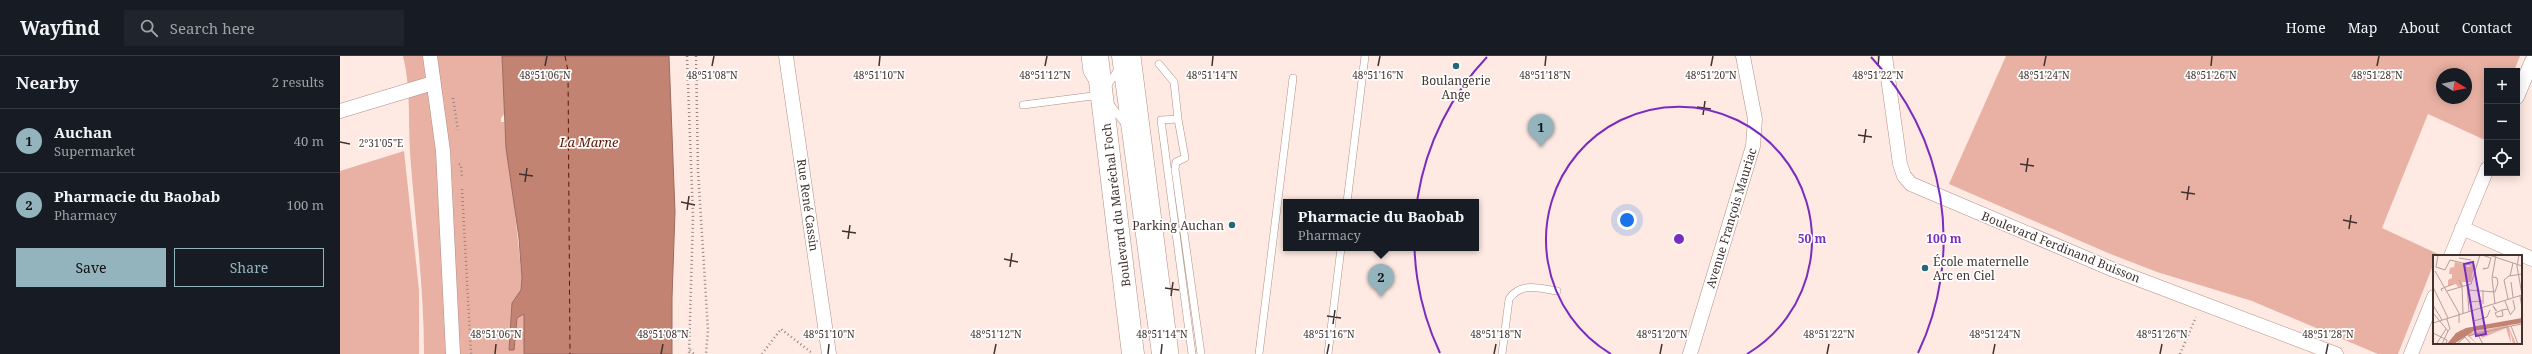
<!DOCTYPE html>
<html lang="en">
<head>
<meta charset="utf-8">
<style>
	:root { --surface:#171b24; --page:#20242c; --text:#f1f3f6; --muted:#9ea1a6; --line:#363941; --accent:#94b4bd }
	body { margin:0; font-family:"Noto Serif",serif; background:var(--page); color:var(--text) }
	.controls { position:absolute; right:12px; top:12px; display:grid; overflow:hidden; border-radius:0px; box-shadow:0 2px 10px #0003 }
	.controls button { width:36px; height:36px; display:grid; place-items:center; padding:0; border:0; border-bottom:1px solid var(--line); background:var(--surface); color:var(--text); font:20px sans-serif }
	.compass { position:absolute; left:2096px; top:12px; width:36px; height:36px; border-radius:50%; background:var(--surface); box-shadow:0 2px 10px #0003; rotate:100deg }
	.you { position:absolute; left:1287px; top:164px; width:14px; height:14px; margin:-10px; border:3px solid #fff; border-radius:50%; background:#1a73e8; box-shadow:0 0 0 6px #1a73e833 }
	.badge { display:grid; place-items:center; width:26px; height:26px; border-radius:50%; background:var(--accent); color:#111; font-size:13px; font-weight:700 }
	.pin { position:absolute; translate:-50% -33px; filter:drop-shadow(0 1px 2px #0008) }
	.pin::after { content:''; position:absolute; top:21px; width:14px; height:12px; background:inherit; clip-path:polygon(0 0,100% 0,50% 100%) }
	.popup { position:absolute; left:943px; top:143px; width:196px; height:52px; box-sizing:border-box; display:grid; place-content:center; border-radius:0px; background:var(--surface); filter:drop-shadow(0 1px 3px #0005); font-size:13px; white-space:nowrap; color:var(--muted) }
	.popup b { font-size:15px; color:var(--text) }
	.popup::after { content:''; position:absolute; left:50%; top:100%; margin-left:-8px; border:8px solid transparent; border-top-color:var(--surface) }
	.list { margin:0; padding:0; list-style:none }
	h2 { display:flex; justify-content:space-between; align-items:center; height:52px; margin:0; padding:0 16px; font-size:17px }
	h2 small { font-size:13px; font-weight:400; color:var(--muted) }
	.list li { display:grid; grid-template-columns:26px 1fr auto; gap:12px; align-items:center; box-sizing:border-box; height:64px; padding:0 16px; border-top:1px solid var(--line) }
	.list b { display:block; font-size:15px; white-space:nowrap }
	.list p { margin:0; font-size:13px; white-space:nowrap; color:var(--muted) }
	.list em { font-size:13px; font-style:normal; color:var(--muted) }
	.actions { display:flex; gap:8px; padding:12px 16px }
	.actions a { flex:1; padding:9px 0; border:1px solid var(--accent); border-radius:0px; text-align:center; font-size:14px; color:var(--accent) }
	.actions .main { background:var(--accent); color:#111 }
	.icon { flex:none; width:22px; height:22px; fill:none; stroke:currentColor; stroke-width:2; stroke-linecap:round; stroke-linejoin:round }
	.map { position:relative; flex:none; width:2192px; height:298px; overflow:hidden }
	header { display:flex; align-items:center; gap:24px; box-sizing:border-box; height:56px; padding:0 20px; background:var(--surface); border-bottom:1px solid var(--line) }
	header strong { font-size:19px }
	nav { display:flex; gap:22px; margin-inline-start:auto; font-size:14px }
	.search { width:280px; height:36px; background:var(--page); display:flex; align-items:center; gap:10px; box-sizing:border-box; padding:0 14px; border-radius:0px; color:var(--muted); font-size:15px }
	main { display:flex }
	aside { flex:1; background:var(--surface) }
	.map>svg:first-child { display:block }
	.green { fill:#e9b1a3; fill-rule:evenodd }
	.water { fill:#c38373; stroke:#9c6b5f }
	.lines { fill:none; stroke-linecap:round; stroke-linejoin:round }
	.ferry { stroke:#601301; stroke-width:1; stroke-dasharray:5 4; stroke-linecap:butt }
	.service-casing { stroke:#b09087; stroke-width:8 }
	.minor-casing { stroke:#b09087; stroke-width:15 }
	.primary-casing { stroke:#b09087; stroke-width:23 }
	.path { stroke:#968581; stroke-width:2.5; stroke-dasharray:1 3; stroke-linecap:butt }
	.service { stroke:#fff; stroke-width:7 }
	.minor { stroke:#fff; stroke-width:14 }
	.primary { stroke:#fff; stroke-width:22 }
	.ticks { fill:none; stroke:#40322f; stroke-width:1.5 }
	.ring { fill:none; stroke:#7b2cbf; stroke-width:2 }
	.poi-dot { fill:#236878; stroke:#fff; stroke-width:1.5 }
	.labels { text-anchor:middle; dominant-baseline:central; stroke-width:3.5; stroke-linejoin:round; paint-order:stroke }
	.poi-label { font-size:12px; fill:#40322f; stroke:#fff }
	.street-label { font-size:12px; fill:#40322f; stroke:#fff }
	.water-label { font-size:13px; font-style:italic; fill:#601301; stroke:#fff }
	.inset-river { fill:none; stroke:#c38373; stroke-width:2 }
	.inset-road { fill:none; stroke:#b2a09b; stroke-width:1 }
	.view { fill:#7b2cbf; fill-opacity:0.15; stroke:#7b2cbf; stroke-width:2 }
	.inset-edge { fill:none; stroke:#40322f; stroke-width:2 }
	.ticks-label { font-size:10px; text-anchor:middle; fill:#40322f; stroke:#fff; stroke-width:3.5; stroke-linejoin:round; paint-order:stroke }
	.centre { fill:#7b2cbf; stroke:#fff; stroke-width:2 }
	.ring-label { font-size:12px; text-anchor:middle; font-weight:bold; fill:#7b2cbf; stroke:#fff; stroke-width:3.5; stroke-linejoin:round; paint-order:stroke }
</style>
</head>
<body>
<header>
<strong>Wayfind</strong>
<div class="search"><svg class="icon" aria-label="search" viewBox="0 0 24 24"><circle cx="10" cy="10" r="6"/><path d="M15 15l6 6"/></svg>Search here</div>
<nav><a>Home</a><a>Map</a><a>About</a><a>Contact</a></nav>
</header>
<main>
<aside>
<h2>Nearby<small>2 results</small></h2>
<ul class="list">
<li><span class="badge">1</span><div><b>Auchan</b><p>Supermarket</p></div><em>40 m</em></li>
<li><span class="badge">2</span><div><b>Pharmacie du Baobab</b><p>Pharmacy</p></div><em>100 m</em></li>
</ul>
<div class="actions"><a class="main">Save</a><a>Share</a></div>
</aside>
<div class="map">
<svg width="2192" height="298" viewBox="0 0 2192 298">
	<rect width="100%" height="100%" fill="#fee9e3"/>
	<path class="green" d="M63 0H164L165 57 161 62V66H164L167 84 182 222 181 234 172 247 169 293H174L177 262 184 258V298H84C84 231 75 164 70 97 68 64 71 32 63 0Z
		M1666 0H2180L2174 15H2147L2145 84 2088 58 2042 172 2098 198 2094 200V207L2058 298H2038L1912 245 1817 216 1768 197 1609 128ZM2102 18H2126V42H2102Z
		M64 95 79 234V298H0V115Z"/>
	<path class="water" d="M162 0H329L335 156 332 242V298H184V258L177 262 174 294H169L172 247 181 234 182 222 179 182 166 92Z"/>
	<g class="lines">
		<path class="ferry" d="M225 0 228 15 230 298"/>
		<defs>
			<path id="service" d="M745 0 747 16 753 26
				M797 0 835 298
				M819 8 834 26 838 63 821 64 852 298
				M766 32 779 12
				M769 47 786 69
				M683 49 760 39
				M838 63 845 102 836 106 835 113 861 298
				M1007 146 1025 0
				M919 298 953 22
				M988 298 1001 192
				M1162 298 1169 243C1181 226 1198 232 1217 235"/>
			<path id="minor" d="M90 0 103 95 113 298
				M446 0 489 298
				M1545 0 1560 108 1564 120 1571 128 1774 214 1996 298
				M2177 41 2192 5
				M0 55 93 27
				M2122 172 2192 203
				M2111 200 2147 113
				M1350 298 1413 90 1415 63 1403 0
				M2071 298 2094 241"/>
			<path id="primary" d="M757 0 793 298
				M783 0 823 298"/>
		</defs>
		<use href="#service" class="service-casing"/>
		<use href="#minor" class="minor-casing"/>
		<use href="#primary" class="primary-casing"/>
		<path class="path" d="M347 0 353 161 349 298
			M356 0 358 115 368 274 366 298
			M113 42 118 74
			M119 108 121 109 122 122
			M122 133 131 298
			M350 294 354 298
			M422 298 441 273 472 297
			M1840 298 1856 261"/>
		<use href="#service" class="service"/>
		<use href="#minor" class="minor"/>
		<use href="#primary" class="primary"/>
	</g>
	<path class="ticks" d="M205 10 207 0M372 10 374 0M539 10 540 0M705 10 707 0M872 10 873 0M1038 10 1040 0M1205 10 1206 0M1371 10 1373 0M1538 10 1539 0M1704 10 1706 0M1871 10 1872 0M2037 10 2039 0M1357 51 1371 53M1363 59 1365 45M1518 79 1532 81M0 86 10 88M1524 87 1526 73M1680 108 1694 110M1686 116 1688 102M179 118 193 120M185 126 187 112M1841 136 1855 138M1847 144 1849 130M341 146 355 149M347 154 349 140M2003 164 2017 167M2009 173 2011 159M502 175 516 177M508 183 510 169M664 203 678 206M670 211 672 197M825 232 839 234M831 240 833 226M987 260 1001 262M993 268 995 254M155 298 156 288M321 298 323 288M488 298 489 288M654 298 656 288M821 298 822 288M987 298 989 288M1154 298 1156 288M1320 298 1322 288M1487 298 1489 288M1653 298 1655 288M1820 298 1822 288M1986 298 1988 288"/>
	<g class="ring">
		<path d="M1271 298A133 133 0 1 1 1407 298"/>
		<path d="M1100 297A265 265 0 0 1 1147 1M1531 1A265 265 0 0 1 1578 297"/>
	</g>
	<g class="poi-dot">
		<circle cx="1116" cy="10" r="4"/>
		<circle cx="892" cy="169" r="4"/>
		<circle cx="1585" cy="212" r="4"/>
	</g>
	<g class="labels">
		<g class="poi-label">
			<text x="1116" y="24">Boulangerie<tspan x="1116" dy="14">Ange</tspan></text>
			<text x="884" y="169" text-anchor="end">Parking Auchan</text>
			<text x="1593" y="205" text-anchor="start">École maternelle<tspan x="1593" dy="14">Arc en Ciel</tspan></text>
		</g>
		<g class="street-label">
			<text transform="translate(468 149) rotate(82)">Rue René Cassin</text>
			<text transform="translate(776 149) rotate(-97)">Boulevard du Maréchal Foch</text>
			<text transform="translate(1391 162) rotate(-73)">Avenue François Mauriac</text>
			<text transform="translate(1721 191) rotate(22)">Boulevard Ferdinand Buisson</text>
		</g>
		<g class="water-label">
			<text x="249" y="86">La Marne</text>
		</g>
	</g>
	<g transform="translate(2093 199)">
		<rect width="89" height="89" fill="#fee9e3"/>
		<path d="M22 7 34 10 33 12 41 11 38 27H29L30 31 25 32 23 29 15 31V25L19 23V19H16L17 13 21 12ZM75 70 83 89H80L77 75 78 89 73 73 49 83 46 78 37 81 44 89 33 79Z" fill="#e9b1a3"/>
		<path d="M89 63V68L41 76 21 89H14L23 78 33 73Z" fill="#c38373"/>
		<path class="inset-river" d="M27 76 30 79 42 73 89 66"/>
		<path class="inset-road" d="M49 0 58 3 55 13 50 14 52 13M56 0 89 11M86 0 84 11 89 40M26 3 38 5M3 12 12 15 17 5 42 11M3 12 5 0M2 16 26 58V68M77 21 80 8M26 25 29 31 30 58M78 27 80 42M34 30 36 57M0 32 15 63M35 35 62 37 65 28 64 23 60 22M50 35V49M9 36 8 34 20 29M14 36 38 29 47 0M87 41 89 53M75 44 71 25 76 21 89 19M72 46 77 59M35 47 49 46M62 49 59 23 63 0M0 50 9 65M69 55 70 61 64 62 62 58 69 55 75 54M63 56 60 51 64 56M0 58 15 76M77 60 82 54 80 45M14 64 17 74 15 76M41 66 54 62 57 55M0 68 89 40M0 78 14 85 13 89M44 78 50 89M35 81 78 71M4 88 13 74M9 89 15 76M24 89 32 82 38 89M85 89 78 71 89 69"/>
		<path class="view" d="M40 7 53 79 43 81 31 9Z"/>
		<rect width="89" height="89" class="inset-edge"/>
	</g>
	<g class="ticks-label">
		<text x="2037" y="23">48°51'28"N</text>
		<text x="205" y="23">48°51'06"N</text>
		<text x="372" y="23">48°51'08"N</text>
		<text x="539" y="23">48°51'10"N</text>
		<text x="705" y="23">48°51'12"N</text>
		<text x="872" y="23">48°51'14"N</text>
		<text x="1038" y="23">48°51'16"N</text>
		<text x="1205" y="23">48°51'18"N</text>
		<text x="1371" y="23">48°51'20"N</text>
		<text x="1538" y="23">48°51'22"N</text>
		<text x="1704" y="23">48°51'24"N</text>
		<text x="1871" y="23">48°51'26"N</text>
		<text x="41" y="91">2°31'05"E</text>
		<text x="156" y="282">48°51'06"N</text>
		<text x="323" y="282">48°51'08"N</text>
		<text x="489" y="282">48°51'10"N</text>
		<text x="656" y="282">48°51'12"N</text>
		<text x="822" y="282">48°51'14"N</text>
		<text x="989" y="282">48°51'16"N</text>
		<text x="1156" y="282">48°51'18"N</text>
		<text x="1322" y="282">48°51'20"N</text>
		<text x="1489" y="282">48°51'22"N</text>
		<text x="1655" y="282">48°51'24"N</text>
		<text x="1822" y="282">48°51'26"N</text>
		<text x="1988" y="282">48°51'28"N</text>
	</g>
	<circle cx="1339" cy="183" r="6" class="centre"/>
	<g class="ring-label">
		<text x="1472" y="187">50 m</text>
		<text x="1604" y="187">100 m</text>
	</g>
</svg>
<div class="controls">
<button>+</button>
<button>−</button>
<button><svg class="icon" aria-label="locate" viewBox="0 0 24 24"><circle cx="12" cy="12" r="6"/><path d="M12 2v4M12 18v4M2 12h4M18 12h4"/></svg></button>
</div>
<svg class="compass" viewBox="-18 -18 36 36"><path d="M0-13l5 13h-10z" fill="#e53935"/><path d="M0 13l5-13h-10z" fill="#9ea1a6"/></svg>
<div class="you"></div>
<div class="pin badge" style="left:1201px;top:91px">1</div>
<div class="pin badge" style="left:1041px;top:241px">2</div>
<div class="popup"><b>Pharmacie du Baobab</b>Pharmacy</div>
</div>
</main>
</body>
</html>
